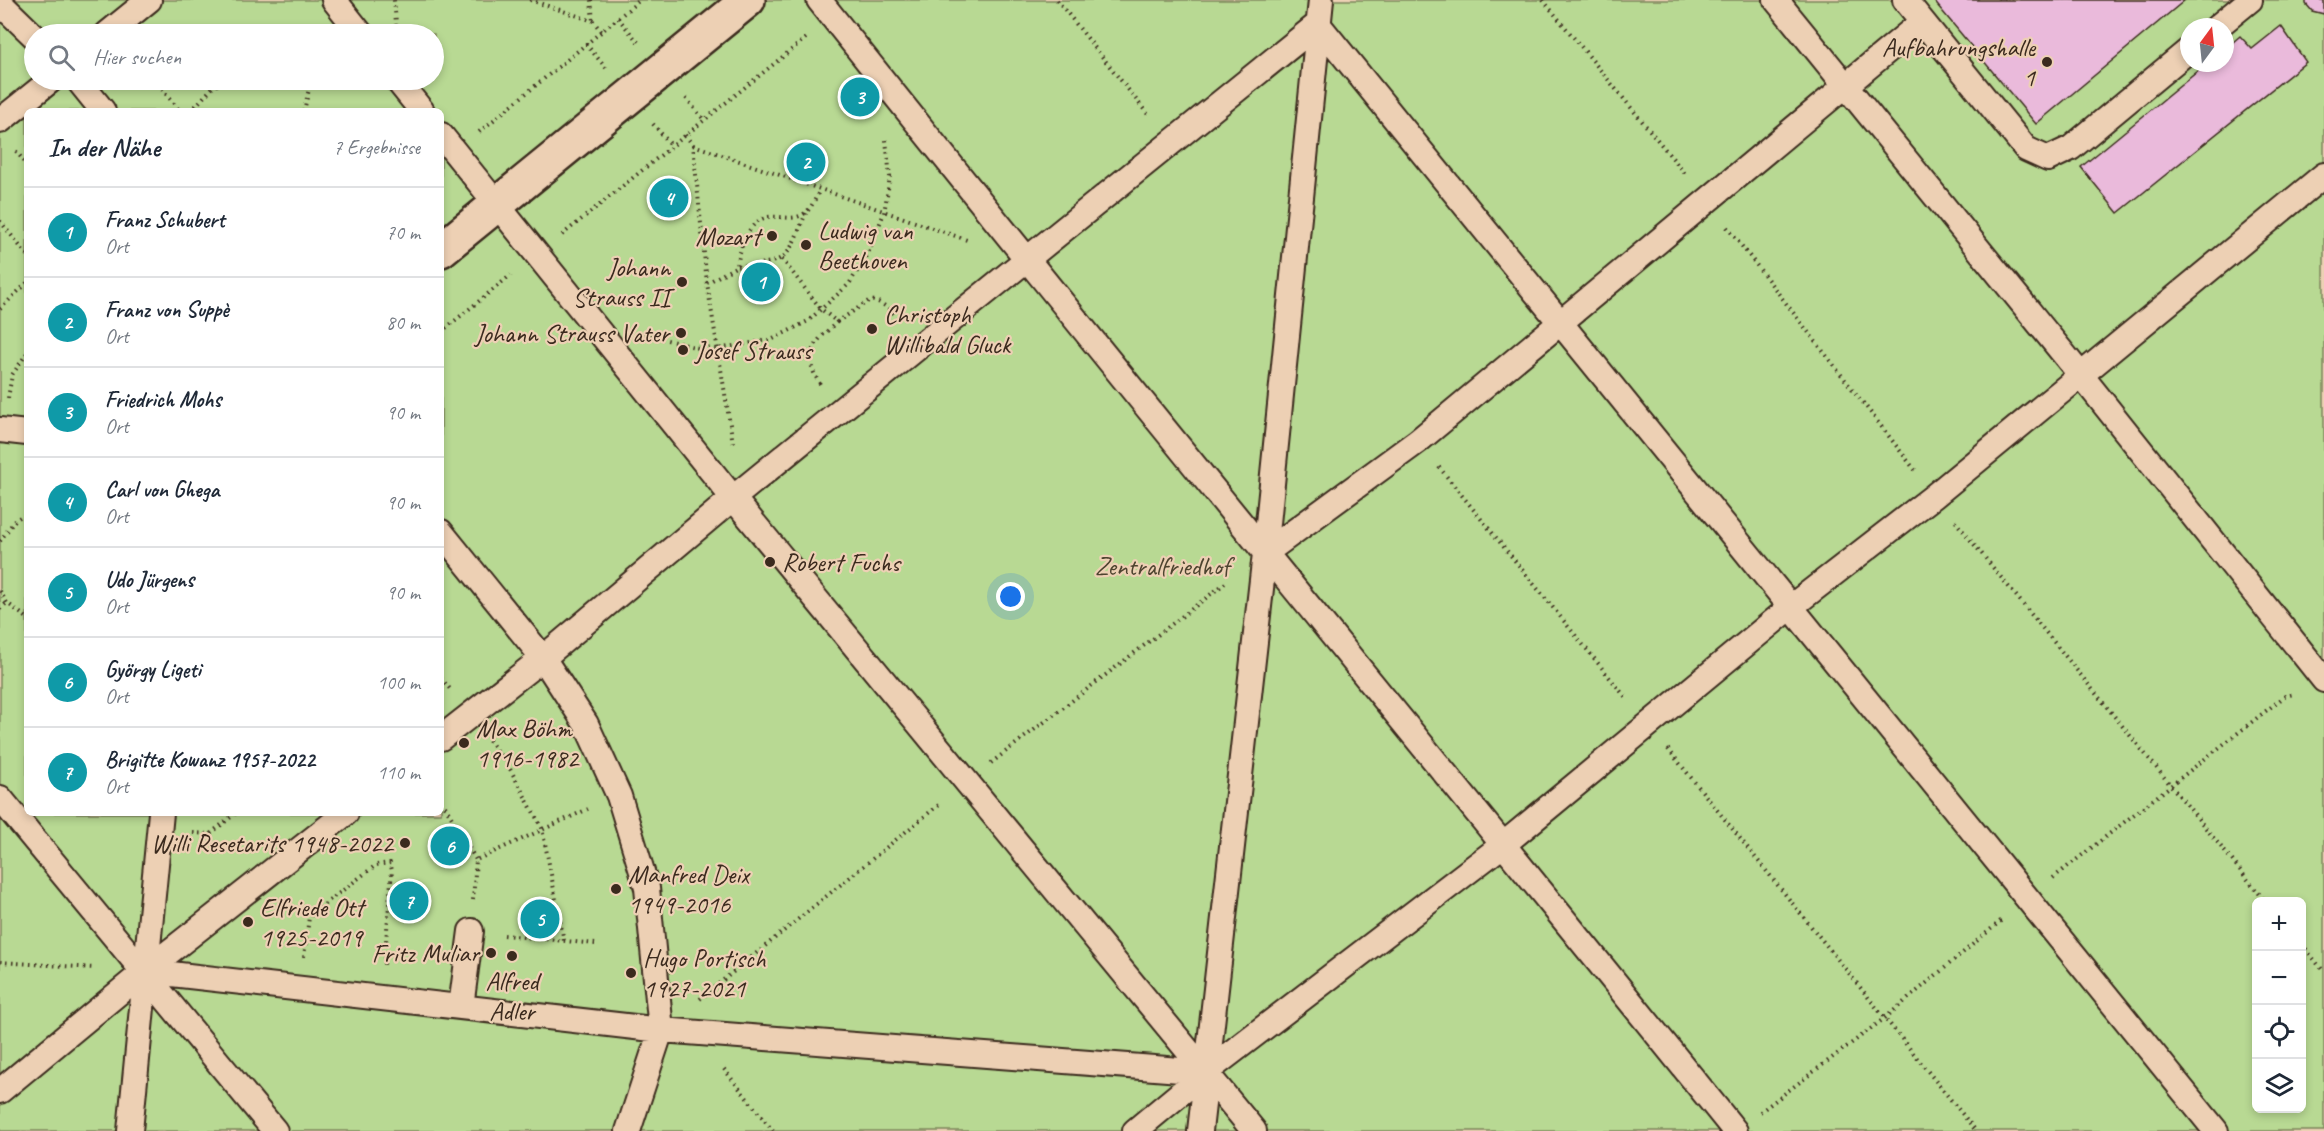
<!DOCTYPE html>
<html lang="de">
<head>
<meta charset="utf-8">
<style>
	:root { --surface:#fff; --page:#f6f6f7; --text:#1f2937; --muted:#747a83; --line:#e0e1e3; --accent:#111827 }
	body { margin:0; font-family:Caveat,sans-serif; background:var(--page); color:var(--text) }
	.controls { position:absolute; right:18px; bottom:18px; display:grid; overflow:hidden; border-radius:9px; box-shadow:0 3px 9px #0003 }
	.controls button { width:54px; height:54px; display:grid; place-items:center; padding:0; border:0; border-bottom:2px solid var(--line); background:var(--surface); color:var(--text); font:30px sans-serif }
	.compass { position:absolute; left:2180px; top:18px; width:54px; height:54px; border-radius:50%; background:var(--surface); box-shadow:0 3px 9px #0003; rotate:15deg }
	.you { position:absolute; left:1011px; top:597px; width:21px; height:21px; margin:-15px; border:4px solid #fff; border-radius:50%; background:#1a73e8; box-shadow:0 0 0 9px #1a73e833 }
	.badge { display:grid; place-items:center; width:39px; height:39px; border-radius:50%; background:var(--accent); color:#fff; font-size:20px; font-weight:700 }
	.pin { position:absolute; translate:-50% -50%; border:3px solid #fff; box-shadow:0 2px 6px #0006 }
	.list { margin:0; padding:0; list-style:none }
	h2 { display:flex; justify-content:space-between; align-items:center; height:78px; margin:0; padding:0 24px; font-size:26px }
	h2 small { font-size:20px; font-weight:400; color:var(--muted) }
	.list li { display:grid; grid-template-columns:39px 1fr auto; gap:18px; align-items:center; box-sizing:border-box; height:90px; padding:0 24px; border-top:2px solid var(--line) }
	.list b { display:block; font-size:22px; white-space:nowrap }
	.list p { margin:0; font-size:20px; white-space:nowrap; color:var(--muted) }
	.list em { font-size:20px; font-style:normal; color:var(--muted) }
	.icon { flex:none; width:33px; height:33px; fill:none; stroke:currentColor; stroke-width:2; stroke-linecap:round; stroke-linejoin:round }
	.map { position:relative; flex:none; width:2324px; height:1131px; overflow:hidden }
	.search { position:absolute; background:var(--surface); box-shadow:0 3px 9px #0003; left:24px; top:24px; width:420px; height:66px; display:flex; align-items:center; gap:15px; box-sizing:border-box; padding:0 21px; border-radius:33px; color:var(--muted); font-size:22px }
	.panel { position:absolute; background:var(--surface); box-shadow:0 3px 9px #0003; left:24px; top:108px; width:420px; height:708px; border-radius:9px }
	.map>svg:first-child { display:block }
	.green { fill:#b8d993; stroke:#7a8258; stroke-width:1.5; fill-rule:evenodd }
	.building { fill:#eabadb; stroke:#3b2a1e; stroke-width:1.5 }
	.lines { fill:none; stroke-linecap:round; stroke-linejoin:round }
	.service-casing { stroke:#3b2a1e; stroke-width:28 }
	.minor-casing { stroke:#3b2a1e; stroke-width:38 }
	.path { stroke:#3b2a1e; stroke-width:4; stroke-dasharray:1.5 4.5; stroke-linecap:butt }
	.service { stroke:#edd0b4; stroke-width:24 }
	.minor { stroke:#edd0b4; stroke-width:33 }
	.poi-dot { fill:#3b2a1e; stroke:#edd0b4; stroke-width:2 }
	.labels { text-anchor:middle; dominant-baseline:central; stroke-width:4.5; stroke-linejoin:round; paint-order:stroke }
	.poi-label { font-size:26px; fill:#3b2a1e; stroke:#edd0b4; text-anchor:start }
	.park-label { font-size:26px; fill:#4e4430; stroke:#edd0b4 }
</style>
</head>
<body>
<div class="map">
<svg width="2324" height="1131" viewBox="0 0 2324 1131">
	<rect width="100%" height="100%" fill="#edd0b4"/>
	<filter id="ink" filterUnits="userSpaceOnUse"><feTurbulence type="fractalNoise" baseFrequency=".0167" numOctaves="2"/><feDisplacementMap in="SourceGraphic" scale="12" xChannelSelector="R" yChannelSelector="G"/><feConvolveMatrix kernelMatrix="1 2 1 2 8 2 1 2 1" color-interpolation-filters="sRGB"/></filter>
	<g filter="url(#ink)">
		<path class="green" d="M0 0H2324V1131H0ZM2189 27H2225V63H2189ZM34 34H434V80H34ZM27 111H441V813H27ZM2256 902H2302V1108H2256Z"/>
		<path class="building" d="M1933 0H2185L2036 124Z
			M2306 0H2324V14L2312 11 2306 4Z
			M2281 26 2306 62 2118 213 2081 167 2208 63H2225V49L2240 36 2252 49Z"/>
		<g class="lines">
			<defs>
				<path id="service" d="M334 0 361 34
					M819 0C1121 380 1431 753 1735 1131
					M1776 0 2080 374 2324 680
					M1905 0 2026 149 2048 159 2071 148 2189 50
					M0 3 34 36
					M2217 27 2250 0
					M107 34 149 0
					M78 80 103 111
					M397 80 422 111
					M0 121 51 80
					M441 135 733 498 1254 1131
					M0 430 27 433
					M441 532 543 658 586 724 619 796 647 888 661 1030 628 1131
					M1265 553 1418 441 1922 22
					M441 738 543 658 733 498 922 344 1318 24 2216 1131
					M0 798 275 1131
					M145 971 661 1030 1206 1072
					M461 1007 471 931
					M0 1091 145 971 346 813
					M130 1131 161 813
					M1135 1131 1206 1072 1504 844 1792 606 1934 496 2324 175
					M1200 1131 1265 553 1321 0"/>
				<path id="minor" d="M441 250 748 0"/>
			</defs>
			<use href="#service" class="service-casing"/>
			<use href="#minor" class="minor-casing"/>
			<path class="path" d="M394 0 397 34
				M530 0 593 21 602 32
				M591 0 593 21
				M1057 0 1150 117
				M1543 0 1687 176
				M618 18 638 42
				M586 44 606 68
				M154 80 180 111
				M686 98 704 120
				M191 111 213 87 228 80
				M304 111 311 80
				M653 124 672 146
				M479 132 640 0
				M685 135 693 145 707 283 733 443
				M693 145 967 240
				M16 151 27 165
				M0 221 27 255
				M1727 227 1915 470
				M562 235 806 38
				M782 259 821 309 837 322C814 343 801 354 820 384
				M737 266C790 262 786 261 806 213
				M707 283 737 266C740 249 747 221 768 217 781 215 792 222 805 213 811 209 816 197 820 190
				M0 309 27 283
				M837 322 870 300C884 302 891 311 900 320
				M441 332 511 275
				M644 334 698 348 717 349 773 339 808 321 849 284 867 256 884 213 890 177 886 140
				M8 398 12 375 27 353
				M1439 467 1627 699
				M1955 521 2266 902
				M0 541 15 520 27 513
				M0 591 7 603 27 618
				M0 609 7 603
				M441 678 450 689
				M489 740 509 767 542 828 564 941
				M1668 749 1976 1131
				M991 763 1228 581
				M445 806 476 860
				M193 833 210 834 236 813
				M2053 878 2285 696 2294 694
				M473 900 476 860 588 809
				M504 935 596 944
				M2302 944 2324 972
				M304 957 309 917 313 913 376 865 390 863 392 870 384 965
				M0 962 95 968
				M700 999 941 803
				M724 1069 773 1131
				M1760 1112 1885 1018 2003 919"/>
			<use href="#service" class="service"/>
			<use href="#minor" class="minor"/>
		</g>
	</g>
	<g class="poi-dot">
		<circle cx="2047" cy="62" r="6"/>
		<circle cx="772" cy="236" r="6"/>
		<circle cx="806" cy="245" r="6"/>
		<circle cx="682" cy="282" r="6"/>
		<circle cx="872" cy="329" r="6"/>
		<circle cx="681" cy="333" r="6"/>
		<circle cx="683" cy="350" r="6"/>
		<circle cx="770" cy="562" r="6"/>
		<circle cx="464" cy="743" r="6"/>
		<circle cx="405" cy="843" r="6"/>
		<circle cx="616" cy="889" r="6"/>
		<circle cx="248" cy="922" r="6"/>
		<circle cx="491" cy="953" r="6"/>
		<circle cx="512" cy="956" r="6"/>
		<circle cx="631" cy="973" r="6"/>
	</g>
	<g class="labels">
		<g class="poi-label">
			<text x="2035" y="47" text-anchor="end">Aufbahrungshalle<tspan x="2035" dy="30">1</tspan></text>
			<text x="818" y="230">Ludwig van<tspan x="818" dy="30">Beethoven</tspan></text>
			<text x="760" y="236" text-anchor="end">Mozart</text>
			<text x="670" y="267" text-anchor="end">Johann<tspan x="670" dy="30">Strauss II</tspan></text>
			<text x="884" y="314">Christoph<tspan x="884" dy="30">Willibald Gluck</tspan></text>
			<text x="669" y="333" text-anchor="end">Johann Strauss Vater</text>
			<text x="695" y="350">Josef Strauss</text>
			<text x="782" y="562">Robert Fuchs</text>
			<text x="476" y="728">Max Böhm<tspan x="476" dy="30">1916-1982</tspan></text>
			<text x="393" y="843" text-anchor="end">Willi Resetarits 1948-2022</text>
			<text x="628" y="874">Manfred Deix<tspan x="628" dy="30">1949-2016</tspan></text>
			<text x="260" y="907">Elfriede Ott<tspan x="260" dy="30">1925-2019</tspan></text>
			<text x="479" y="953" text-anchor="end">Fritz Muliar</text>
			<text x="643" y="958">Hugo Portisch<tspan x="643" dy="30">1927-2021</tspan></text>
			<text x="512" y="981" text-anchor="middle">Alfred<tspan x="512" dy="30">Adler</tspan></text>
		</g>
		<g class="park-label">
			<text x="1162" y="566">Zentralfriedhof</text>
		</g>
	</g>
</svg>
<div class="controls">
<button>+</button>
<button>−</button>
<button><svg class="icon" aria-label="locate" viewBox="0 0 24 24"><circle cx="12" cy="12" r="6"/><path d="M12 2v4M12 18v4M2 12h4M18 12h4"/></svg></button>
<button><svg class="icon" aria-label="layers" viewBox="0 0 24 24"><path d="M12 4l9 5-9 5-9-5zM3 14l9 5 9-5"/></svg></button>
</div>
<svg class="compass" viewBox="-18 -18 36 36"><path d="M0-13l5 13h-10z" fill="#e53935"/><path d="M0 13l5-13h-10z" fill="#747a83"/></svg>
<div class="you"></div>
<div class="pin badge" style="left:761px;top:282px;background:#0f9aa8">1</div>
<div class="pin badge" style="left:806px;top:162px;background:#0f9aa8">2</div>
<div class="pin badge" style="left:860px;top:97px;background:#0f9aa8">3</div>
<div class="pin badge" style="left:669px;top:198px;background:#0f9aa8">4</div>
<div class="pin badge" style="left:540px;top:919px;background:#0f9aa8">5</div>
<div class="pin badge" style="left:450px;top:846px;background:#0f9aa8">6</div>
<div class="pin badge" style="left:409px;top:901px;background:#0f9aa8">7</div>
<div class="search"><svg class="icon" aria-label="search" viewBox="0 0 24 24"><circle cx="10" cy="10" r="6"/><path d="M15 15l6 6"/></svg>Hier suchen</div>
<section class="panel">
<h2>In der Nähe<small>7 Ergebnisse</small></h2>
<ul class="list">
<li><span class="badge" style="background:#0f9aa8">1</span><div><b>Franz Schubert</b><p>Ort</p></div><em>70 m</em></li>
<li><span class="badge" style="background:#0f9aa8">2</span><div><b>Franz von Suppè</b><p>Ort</p></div><em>80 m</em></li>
<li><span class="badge" style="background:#0f9aa8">3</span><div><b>Friedrich Mohs</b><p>Ort</p></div><em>90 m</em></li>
<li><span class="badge" style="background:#0f9aa8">4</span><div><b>Carl von Ghega</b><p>Ort</p></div><em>90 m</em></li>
<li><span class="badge" style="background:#0f9aa8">5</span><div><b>Udo Jürgens</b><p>Ort</p></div><em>90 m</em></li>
<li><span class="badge" style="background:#0f9aa8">6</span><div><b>György Ligeti</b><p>Ort</p></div><em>100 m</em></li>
<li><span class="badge" style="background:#0f9aa8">7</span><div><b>Brigitte Kowanz 1957-2022</b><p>Ort</p></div><em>110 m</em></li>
</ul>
</section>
</div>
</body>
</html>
